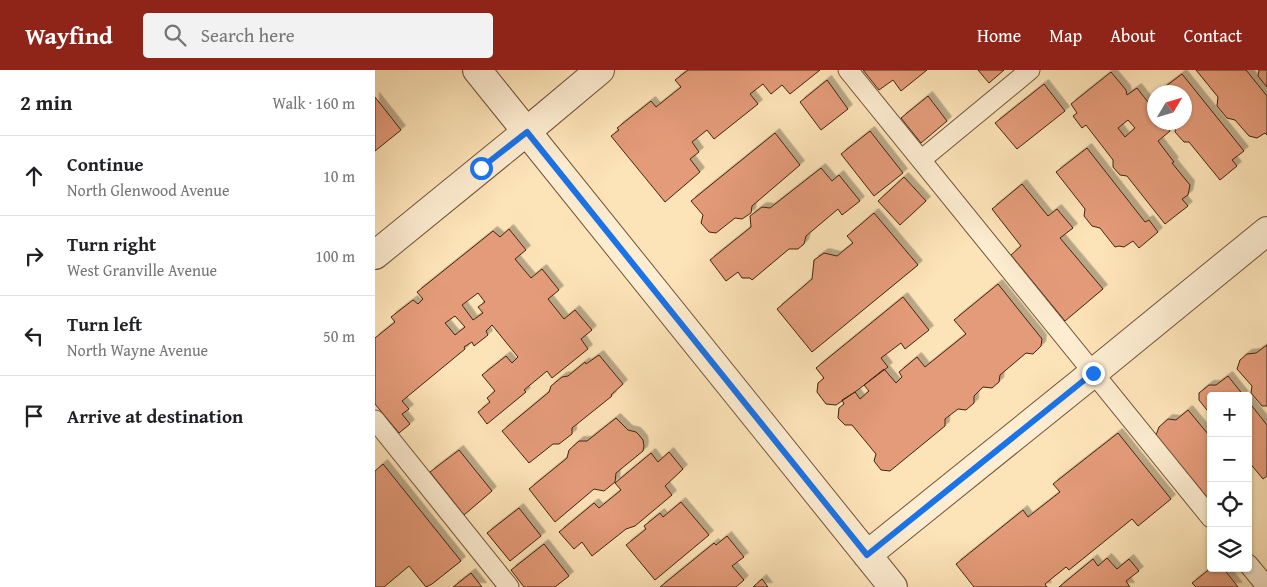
<!DOCTYPE html>
<html lang="en">
<head>
<meta charset="utf-8">
<style>
	:root { --surface:#fff; --page:#f2f2f2; --text:#202124; --muted:#757577; --line:#e0e0e0; --accent:#8f2418 }
	body { margin:0; font-family:"Gentium Book Plus",serif; background:var(--page); color:var(--text) }
	.controls { position:absolute; right:15px; bottom:15px; display:grid; overflow:hidden; border-radius:5px; box-shadow:0 1px 4px #0004 }
	.controls button { width:45px; height:45px; display:grid; place-items:center; padding:0; border:0; border-bottom:1px solid var(--line); background:var(--surface); color:var(--text); font:25px sans-serif }
	.compass { position:absolute; left:772px; top:15px; width:45px; height:45px; border-radius:50%; background:var(--surface); box-shadow:0 1px 4px #0004; rotate:52deg }
	.stop { position:absolute; width:15px; height:15px; margin:-11px; border:4px solid #1a73e8; border-radius:50%; background:#fff }
	.stop.end { background:#1a73e8; border-color:#fff; box-shadow:0 1px 5px #0008 }
	.list { margin:0; padding:0; list-style:none }
	h2 { display:flex; justify-content:space-between; align-items:center; height:65px; margin:0; padding:0 20px; font-size:21px }
	h2 small { font-size:16px; font-weight:400; color:var(--muted) }
	.list li { display:grid; grid-template-columns:32px 1fr auto; gap:15px; align-items:center; box-sizing:border-box; height:80px; padding:0 20px; border-top:1px solid var(--line) }
	.list b { display:block; font-size:19px; white-space:nowrap }
	.list p { margin:0; font-size:16px; white-space:nowrap; color:var(--muted) }
	.list em { font-size:16px; font-style:normal; color:var(--muted) }
	.icon { flex:none; width:28px; height:28px; fill:none; stroke:currentColor; stroke-width:2; stroke-linecap:round; stroke-linejoin:round }
	.map { position:relative; flex:none; width:892px; height:517px; overflow:hidden }
	header { display:flex; align-items:center; gap:30px; box-sizing:border-box; height:70px; padding:0 25px; background:var(--accent); color:#fff }
	header strong { font-size:24px }
	nav { display:flex; gap:28px; margin-inline-start:auto; font-size:18px }
	.search { width:350px; height:45px; background:var(--page); display:flex; align-items:center; gap:12px; box-sizing:border-box; padding:0 18px; border-radius:5px; color:var(--muted); font-size:19px }
	main { display:flex }
	aside { flex:1; background:var(--surface) }
	.map>svg:first-child { display:block }
	.building { fill:#e49b79; stroke:#42230e; fill-rule:evenodd; filter:url(#shadow) }
	.lines { fill:none; stroke-linecap:round; stroke-linejoin:round }
	.service-casing { stroke:#715338; stroke-width:21 }
	.minor-casing { stroke:#715338; stroke-width:30 }
	.service { stroke:#feedd1; stroke-width:19 }
	.minor { stroke:#feedd1; stroke-width:28 }
	.route { stroke:#1a73e8; stroke-width:6 }
</style>
</head>
<body>
<header>
<strong>Wayfind</strong>
<div class="search"><svg class="icon" aria-label="search" viewBox="0 0 24 24"><circle cx="10" cy="10" r="6"/><path d="M15 15l6 6"/></svg>Search here</div>
<nav><a>Home</a><a>Map</a><a>About</a><a>Contact</a></nav>
</header>
<main>
<aside>
<h2>2 min<small>Walk · 160 m</small></h2>
<ul class="list">
<li><svg class="icon" aria-label="ahead" viewBox="0 0 24 24"><path d="M12 20V5M6 11l6-6 6 6"/></svg><div><b>Continue</b><p>North Glenwood Avenue</p></div><em>10 m</em></li>
<li><svg class="icon" aria-label="right" viewBox="0 0 24 24"><path d="M7 20v-9h11M14 6l5 5-5 5"/></svg><div><b>Turn right</b><p>West Granville Avenue</p></div><em>100 m</em></li>
<li><svg class="icon" aria-label="left" viewBox="0 0 24 24"><path d="M17 20v-9H6M10 6l-5 5 5 5"/></svg><div><b>Turn left</b><p>North Wayne Avenue</p></div><em>50 m</em></li>
<li><svg class="icon" aria-label="arrive" viewBox="0 0 24 24"><path d="M6 21V4h12l-3 4 3 4H6"/></svg><div><b>Arrive at destination</b></div></li>
</ul>
</aside>
<div class="map">
<svg width="892" height="517" viewBox="0 0 892 517">
	<defs>
		<filter id="shadow"><feDropShadow dx="4.5" dy="-4.5" stdDeviation="0" flood-color="#0004"/></filter>
	</defs>
	<rect width="100%" height="100%" fill="#fde4b8"/>
	<filter id="stains"><feTurbulence type="fractalNoise" baseFrequency=".004" numOctaves="4"/><feColorMatrix values="0 0 0 0 .2 0 0 0 0 .09 0 0 0 0 .02 0 0 0 .5 -.17"/></filter>
	<radialGradient id="worn" r=".72"><stop offset=".6" stop-color="#630" stop-opacity="0"/><stop offset="1" stop-color="#630" stop-opacity=".3"/></radialGradient>
	<path class="building" d="M313 0H445L415 24 407 15 396 24 388 14 375 24 383 34 339 69 332 60 317 72 324 82 315 89 325 102 290 132 236 66 244 60 242 58 276 31 281 37 306 17 300 10Z
		M488 0H552L526 21 518 10 504 20Z
		M603 0H629L614 13Z
		M821 0H871L892 26V65L890 63 882 68 874 66 860 50 852 48 842 36 843 27Z
		M884 0H892V17L883 6Z
		M736 2 751 20 752 25 762 18 780 41V52H788L795 61 783 71 799 92 797 93 815 115 813 125 807 129 813 136 790 154 752 106 745 105 738 97V90L711 55 707 58 698 46 702 43 696 34ZM753 50 760 58 750 67 743 58Z
		M807 4 869 81 857 90 862 96 845 110 814 72H809L800 62 801 54 799 52H810V22H783Z
		M452 10 473 39 446 60 425 32Z
		M669 14 690 41 642 79 620 53Z
		M553 26 572 51 546 73 526 48Z
		M0 27 26 60 0 81Z
		M495 61 528 103 499 126 466 84Z
		M400 63 425 95 377 136 376 143 367 149 360 148 341 163 334 162 326 153 328 145 316 131Z
		M712 78 770 152 774 150 783 162 764 178 758 171 749 177 744 176 740 177 725 158 717 156 709 146 710 139 681 102Z
		M446 98 457 111 464 105 485 131 467 145 463 139 431 166 429 174 423 179H414L377 210 375 208H367L363 202 351 211 335 190 376 157 375 146 387 137 395 138Z
		M529 107 551 131 525 155 503 131Z
		M647 114 673 146 682 139 698 158 685 168 728 219 690 251 636 185 646 176 617 139Z
		M499 143 543 195 437 282 402 239 437 209 439 190 449 183 462 186 478 173 472 166Z
		M134 159 151 180 140 189 156 208 167 199 184 220 173 229 189 249 200 240 217 260 206 269 213 279 177 308 172 301 149 320 151 322 112 354 103 342 115 332 112 328 120 321 107 305 131 286 137 293 143 287 117 255 111 261 113 265 99 276 97 272 89 277 90 279 27 331 34 339 27 344 35 354 24 363 0 334V268L20 252 16 247 38 230 43 234 48 229 42 222 118 161 125 167ZM103 223 110 232 103 237 108 243 98 250 87 235ZM80 246 90 257 80 265 70 253Z
		M623 214 667 269 666 276 658 284 651 283 625 305 624 312 617 318 608 317 599 326V333L591 340 583 339 570 349V356L515 401 506 400 499 391 501 384 477 355H470L463 348 464 338 469 334 467 330 480 322 485 329 494 321 489 315 509 299 521 313 527 307 524 302 542 287 550 297 591 264 579 250Z
		M528 227 554 260 530 279 526 273 506 288 513 297 480 322 461 335 451 334 442 322 443 313 449 308 441 298Z
		M892 275V336H887L876 323 877 316 862 299 865 290 872 284 881 283Z
		M224 285 248 314 236 325 237 326 197 358V364L184 374H178L154 393 127 361 174 322 176 316 187 307 193 306 210 292 211 294Z
		M853 306 869 326H836V345L824 330V323L834 315H841Z
		M873 331 892 355V406L888 409 873 391Z
		M813 340 833 364H836V432L781 365 784 357 793 349 801 350Z
		M241 348 253 360 261 362 264 365 268 370 269 376 268 381 241 403 240 412 229 421 219 419 180 452 154 419 192 388 194 380 204 371H212Z
		M743 363 796 429 763 456 757 449 694 500 691 497 670 514 672 517H599L581 494 648 440 653 447 685 422 678 414Z
		M84 380 117 421 89 445 55 402Z
		M294 382 308 399 290 416 297 425 260 456 251 459 217 486 207 472 199 479 184 462 219 433 224 438 246 420 240 413 276 383 283 392Z
		M8 394 86 491 57 514 51 517 34 496 9 517H0V401Z
		M306 432 334 465 280 510 251 475 271 459 269 456 285 443 288 447Z
		M144 438 166 466 135 491 112 463Z
		M352 466 369 487 357 496 369 510 361 517H285L339 473 341 475Z
		M169 474 194 506 180 517H149L136 500Z
		M732 488 742 499 754 489 764 501 751 511 755 517H684L718 489 723 496Z
		M836 498H848L863 517H821L817 513Z
		M96 503 107 517H78Z
		M387 509 393 517H378Z"/>
	<g class="lines">
		<defs>
			<path id="service" d="M473 0 836 448
				M546 90 655 0
				M0 350 134 517
				M873 494 892 517"/>
			<path id="minor" d="M102 0 518 517
				M0 185 151 62 225 0
				M492 485 718 303 892 161"/>
		</defs>
		<use href="#service" class="service-casing"/>
		<use href="#minor" class="minor-casing"/>
		<use href="#service" class="service"/>
		<use href="#minor" class="minor"/>
	</g>
	<g class="lines">
		<path class="route" d="M106 98 152 62 492 485 718 303"/>
	</g>
	<rect width="100%" height="100%" filter="url(#stains)"/>
	<rect width="100%" height="100%" fill="url(#worn)"/>
</svg>
<div class="controls">
<button>+</button>
<button>−</button>
<button><svg class="icon" aria-label="locate" viewBox="0 0 24 24"><circle cx="12" cy="12" r="6"/><path d="M12 2v4M12 18v4M2 12h4M18 12h4"/></svg></button>
<button><svg class="icon" aria-label="layers" viewBox="0 0 24 24"><path d="M12 4l9 5-9 5-9-5zM3 14l9 5 9-5"/></svg></button>
</div>
<svg class="compass" viewBox="-18 -18 36 36"><path d="M0-13l5 13h-10z" fill="#e53935"/><path d="M0 13l5-13h-10z" fill="#757577"/></svg>
<div class="stop" style="left:106px;top:98px"></div>
<div class="stop end" style="left:718px;top:303px"></div>
</div>
</main>
</body>
</html>
